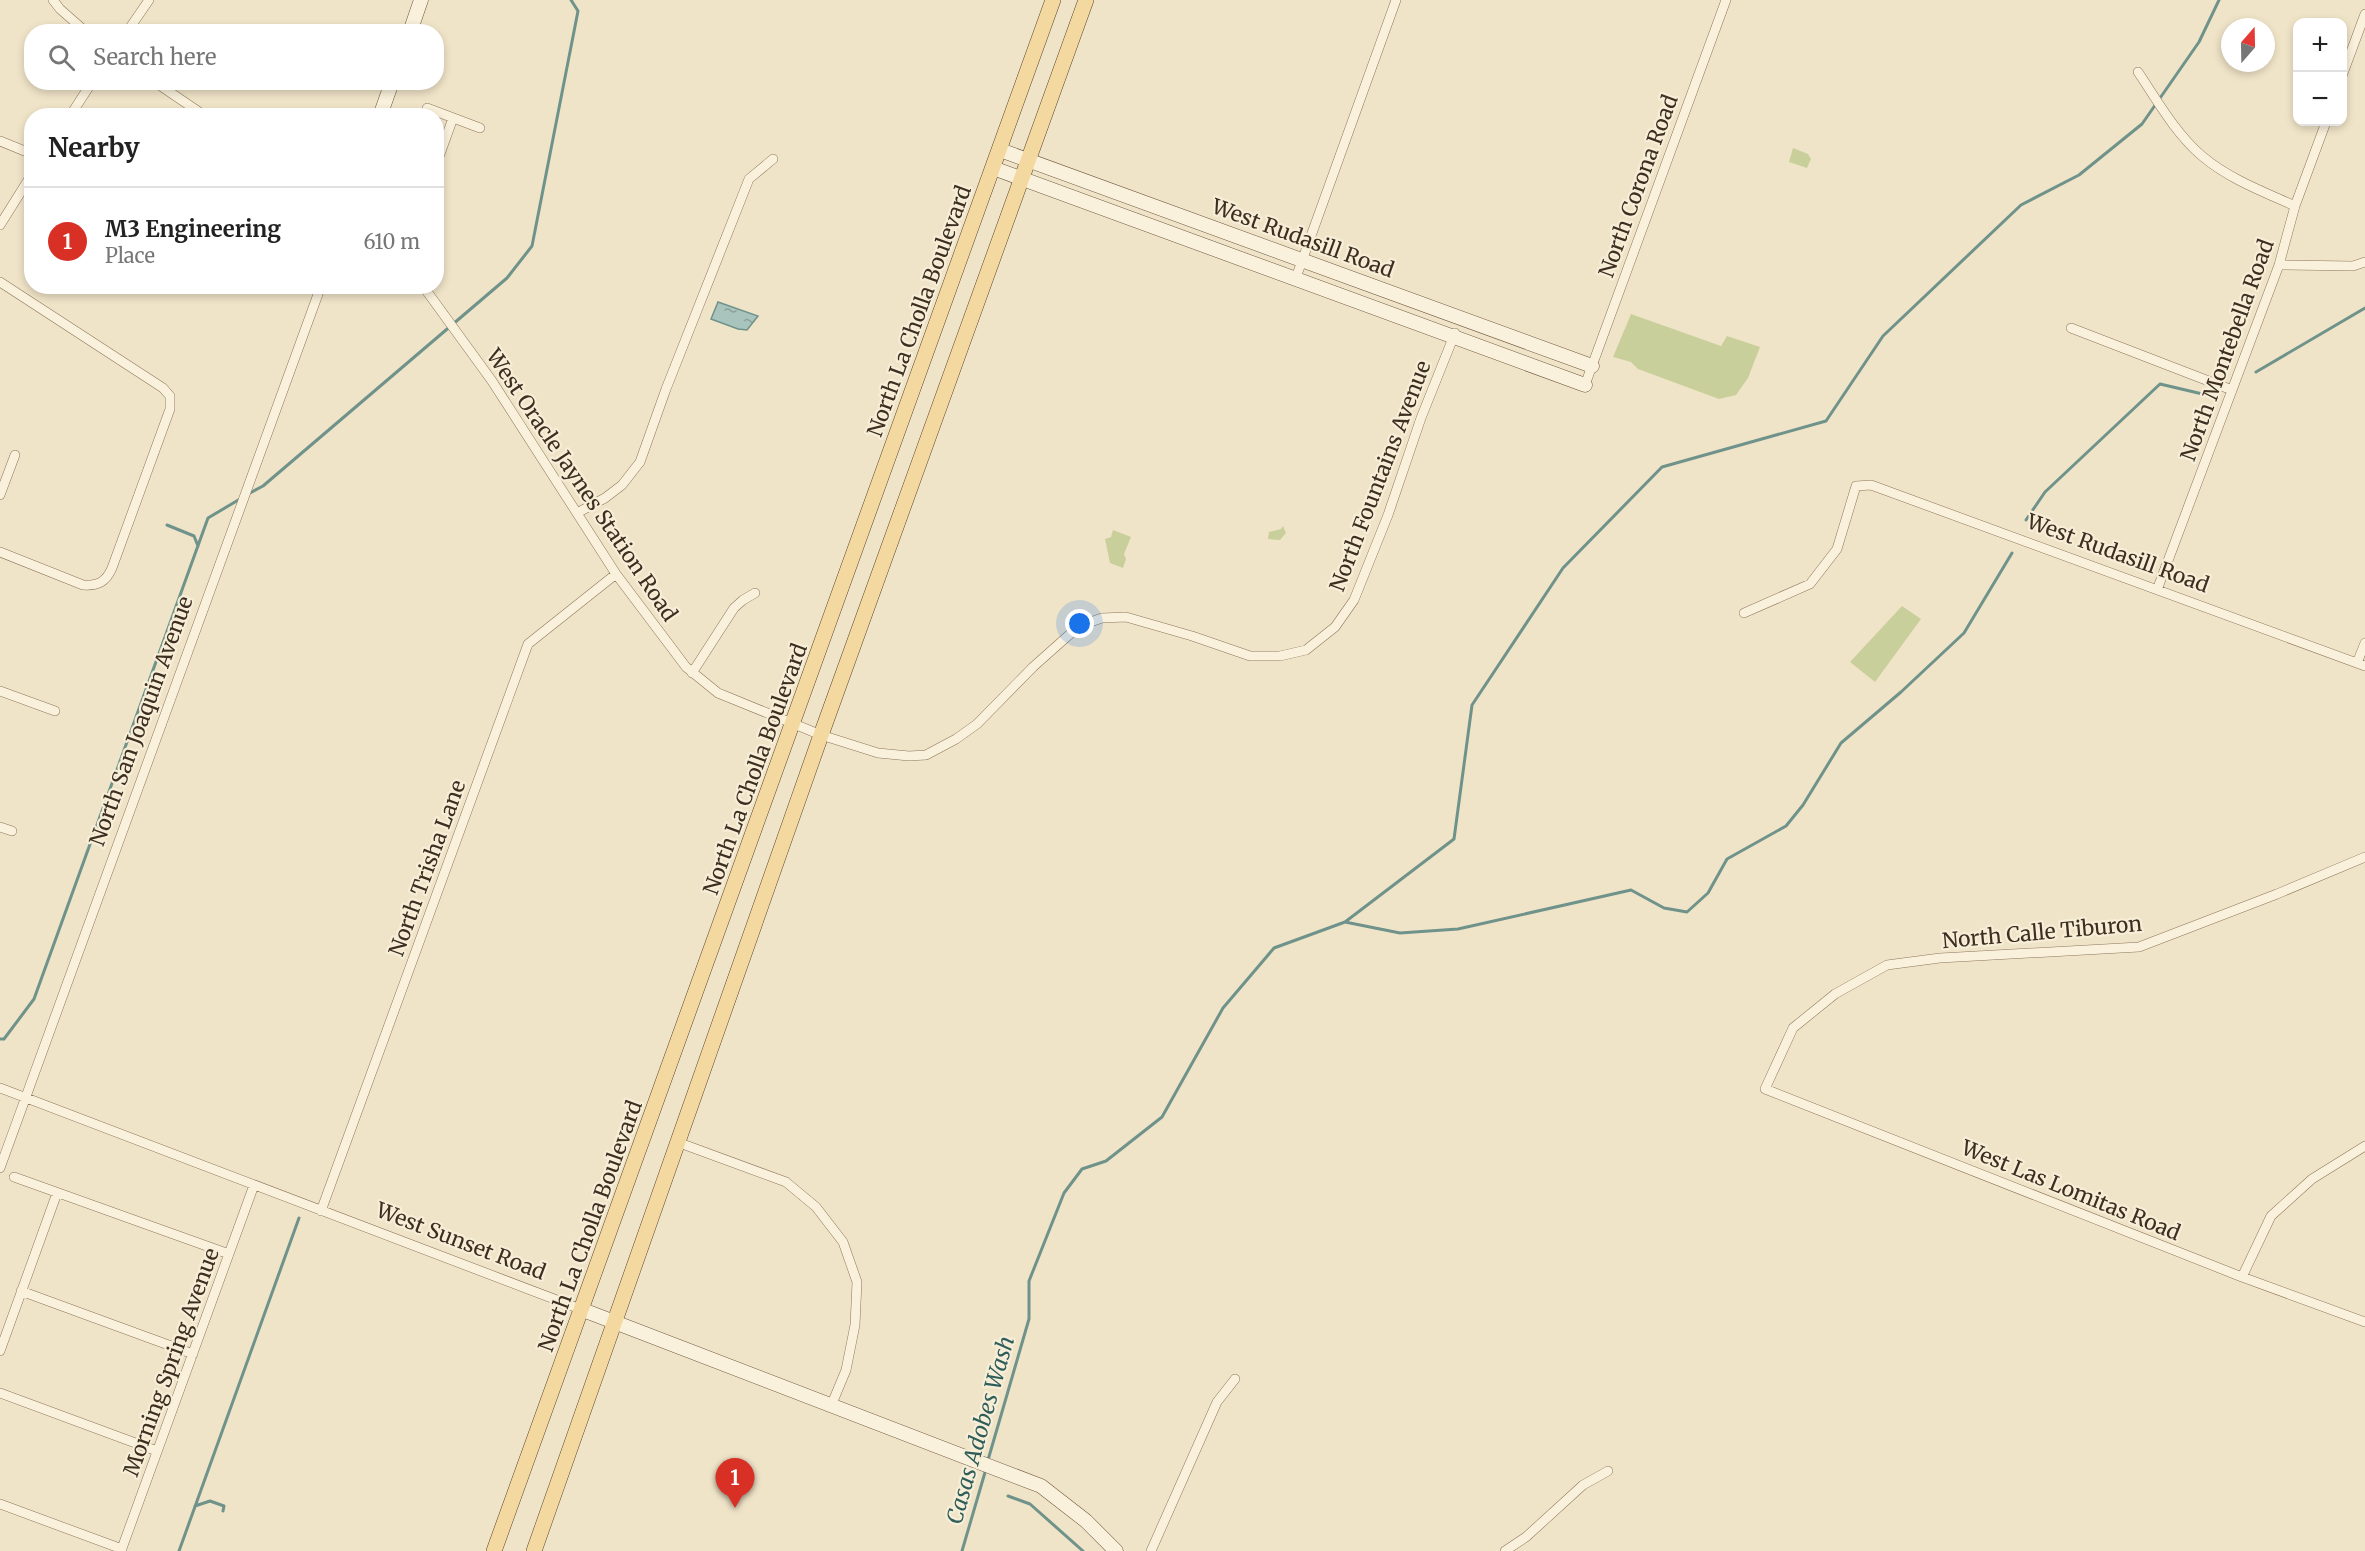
<!DOCTYPE html>
<html lang="en">
<head>
<meta charset="utf-8">
<style>
	:root { --surface:#fff; --page:#f2f2f2; --text:#222; --muted:#767676; --line:#e0e0e0; --accent:#d93025 }
	body { margin:0; font-family:Merriweather,serif; background:var(--page); color:var(--text) }
	.controls { position:absolute; right:18px; top:18px; display:grid; overflow:hidden; border-radius:12px; box-shadow:0 3px 9px #0003 }
	.controls button { width:54px; height:54px; display:grid; place-items:center; padding:0; border:0; border-bottom:2px solid var(--line); background:var(--surface); color:var(--text); font:30px sans-serif }
	.compass { position:absolute; left:2221px; top:18px; width:54px; height:54px; border-radius:50%; background:var(--surface); box-shadow:0 3px 9px #0003; rotate:20deg }
	.you { position:absolute; left:1080px; top:624px; width:21px; height:21px; margin:-15px; border:4px solid #fff; border-radius:50%; background:#1a73e8; box-shadow:0 0 0 9px #1a73e833 }
	.badge { display:grid; place-items:center; width:39px; height:39px; border-radius:50%; background:var(--accent); color:#fff; font-size:20px; font-weight:700 }
	.pin { position:absolute; translate:-50% -50px; filter:drop-shadow(0 2px 3px #0008) }
	.pin::after { content:''; position:absolute; top:32px; width:21px; height:18px; background:inherit; clip-path:polygon(0 0,100% 0,50% 100%) }
	.list { margin:0; padding:0; list-style:none }
	h2 { display:flex; justify-content:space-between; align-items:center; height:78px; margin:0; padding:0 24px; font-size:26px }
	h2 small { font-size:20px; font-weight:400; color:var(--muted) }
	.list li { display:grid; grid-template-columns:39px 1fr auto; gap:18px; align-items:center; box-sizing:border-box; height:108px; padding:0 24px; border-top:2px solid var(--line) }
	.list b { display:block; font-size:22px; white-space:nowrap }
	.list p { margin:0; font-size:20px; white-space:nowrap; color:var(--muted) }
	.list em { font-size:20px; font-style:normal; color:var(--muted) }
	.icon { flex:none; width:33px; height:33px; fill:none; stroke:currentColor; stroke-width:2; stroke-linecap:round; stroke-linejoin:round }
	.map { position:relative; flex:none; width:2365px; height:1551px; overflow:hidden }
	.search { position:absolute; background:var(--surface); box-shadow:0 3px 9px #0003; left:24px; top:24px; width:420px; height:66px; display:flex; align-items:center; gap:15px; box-sizing:border-box; padding:0 21px; border-radius:24px; color:var(--muted); font-size:22px }
	.panel { position:absolute; background:var(--surface); box-shadow:0 3px 9px #0003; left:24px; top:108px; width:420px; height:186px; border-radius:24px }
	.map>svg:first-child { display:block }
	.grass { fill:#c9cf9b }
	.water { fill:url(#water-ripples); stroke:#6f938a; stroke-width:1.5 }
	.lines { fill:none; stroke-linecap:round; stroke-linejoin:round }
	.stream { stroke:#6f938a; stroke-width:3 }
	.street-casing { stroke:#8d765c; stroke-width:10 }
	.secondary-casing { stroke:#6f573f; stroke-width:15 }
	.primary-casing { stroke:#5b4430; stroke-width:16 }
	.street { stroke:#faf1dc; stroke-width:9 }
	.secondary { stroke:#faf1dc; stroke-width:14 }
	.primary { stroke:#f3d9a0; stroke-width:15 }
	.labels { text-anchor:middle; dominant-baseline:central; stroke-width:4.5; stroke-linejoin:round; paint-order:stroke }
	.street-label { font-size:21px; fill:#3d2e20; stroke:#f7eed8 }
	.water-label { font-size:22px; font-style:italic; fill:#2f5d5a; stroke:#f7eed8 }
</style>
</head>
<body>
<div class="map">
<svg width="2365" height="1551" viewBox="0 0 2365 1551">
	<defs>
		<pattern id="water-ripples" width="26" height="14" patternUnits="userSpaceOnUse" patternTransform="scale(1.5)"><rect width="26" height="14" fill="#a9c4bc"/><path d="M2 4q2-2 4 0t4 0M15 11q2-2 4 0t4 0" fill="none" stroke="#8ba098"/></pattern>
	</defs>
	<rect width="100%" height="100%" fill="#f0e4c8"/>
	<path class="grass" d="M1793 148 1808 154 1811 159 1807 168 1789 162Z
		M1631 314 1721 346 1727 336 1760 347 1748 378 1736 395 1719 399 1638 369 1631 362 1613 357Z
		M1283 526 1286 533 1280 540 1268 539 1269 532 1281 529Z
		M1113 530 1131 537 1124 554 1126 559 1123 568 1110 563 1105 539 1111 537Z
		M1902 606 1921 619 1875 682 1850 662Z"/>
	<path class="water" d="M718 302 758 316 747 330 738 329 711 319Z"/>
	<g class="lines">
		<path class="stream" d="M2256 372 2365 308
			M248 494 263 486 507 278 532 246 578 11 571 0
			M2026 520 2045 492 2160 384 2211 396
			M167 525 194 536 198 546
			M1345 922 1454 839 1472 705 1563 568 1662 467 1826 421 1883 336 2021 205 2079 175 2142 124 2199 42 2219 0
			M0 1039H4L34 999 208 518 240 499
			M988 1460 1029 1319V1281L1064 1193 1082 1169 1106 1161 1162 1117 1223 1008 1274 948 1345 922 1400 933 1458 929 1631 890 1664 908 1687 912 1708 893 1727 859 1786 826 1803 805 1841 743 1901 692 1964 633 2012 553
			M1008 1496 1030 1504 1083 1551
			M195 1506 210 1501 224 1506 223 1511
			M179 1551 299 1218
			M962 1551 986 1469"/>
		<defs>
			<path id="street" d="M53 0 60 9 86 32
				M127 32 149 0
				M2138 72C2157 100 2175 133 2202 156 2229 179 2264 192 2295 206
				M2342 76 2365 14
				M155 82 205 116
				M427 108 480 128
				M70 116 92 82
				M0 141 32 154
				M436 165 453 118
				M0 225 32 174
				M2279 265 2353 266 2365 262
				M1298 272 1396 0
				M0 282 163 388 170 396
				M423 286 492 381 616 574 686 667 718 693 821 735 878 753 909 756 926 755 956 739 977 724 1033 667 1079 626 1102 618 1126 617 1192 636 1250 656H1280L1306 650 1335 627 1354 600 1388 515 1421 418 1455 333
				M2071 328 2232 390
				M1585 385 1726 0
				M0 495 15 455
				M577 513 605 498 622 485 640 462 666 389 749 179 773 159
				M0 552 83 585C98 586 106 582 112 568L170 409V396
				M2157 590 2279 265 2295 206 2326 122
				M1744 613 1810 584 1837 549 1856 486 1871 485 2365 666
				M2357 663 2365 643
				M692 673 734 608 743 600 755 593
				M0 691 55 711
				M0 827 12 831
				M2365 857 2277 894 2139 947 1940 958 1887 965 1835 994 1793 1028 1765 1089 2242 1277 2365 1322
				M0 1088 583 1310
				M677 1142 786 1182 816 1207 843 1242 857 1282 855 1325 846 1370 831 1406
				M0 1168 321 286
				M14 1177 229 1254
				M321 1211 528 644 616 574
				M2242 1277 2271 1216 2312 1179 2365 1146
				M21 1291 193 1354
				M0 1351 57 1193
				M0 1393 157 1451
				M0 1504 122 1549
				M121 1551 254 1185
				M1151 1551 1217 1402 1235 1379
				M1505 1551 1526 1537 1583 1485 1608 1471"/>
			<path id="secondary" d="M410 32 421 0
				M380 116 392 82
				M1000 150 1592 366
				M993 168 1585 385
				M583 1310 1041 1486 1086 1521 1116 1551"/>
			<path id="primary" d="M494 1551 1053 0
				M534 1551 821 735 1086 0"/>
		</defs>
		<use href="#street" class="street-casing"/>
		<use href="#secondary" class="secondary-casing"/>
		<use href="#primary" class="primary-casing"/>
		<use href="#street" class="street"/>
		<use href="#secondary" class="secondary"/>
		<use href="#primary" class="primary"/>
	</g>
	<g class="labels">
		<g class="street-label">
			<text transform="translate(1638 186) rotate(-70)">North Corona Road</text>
			<text transform="translate(1303 238) rotate(20)">West Rudasill Road</text>
			<text transform="translate(919 311) rotate(-70)">North La Cholla Boulevard</text>
			<text transform="translate(2227 350) rotate(-70)">North Montebella Road</text>
			<text transform="translate(1380 476) rotate(-69)">North Fountains Avenue</text>
			<text transform="translate(582 485) rotate(56)">West Oracle Jaynes Station Road</text>
			<text transform="translate(2118 553) rotate(20)">West Rudasill Road</text>
			<text transform="translate(141 721) rotate(-70)">North San Joaquin Avenue</text>
			<text transform="translate(755 769) rotate(-70)">North La Cholla Boulevard</text>
			<text transform="translate(427 868) rotate(-70)">North Trisha Lane</text>
			<text transform="translate(2042 932) rotate(-5)">North Calle Tiburon</text>
			<text transform="translate(2071 1190) rotate(22)">West Las Lomitas Road</text>
			<text transform="translate(590 1226) rotate(-70)">North La Cholla Boulevard</text>
			<text transform="translate(461 1241) rotate(21)">West Sunset Road</text>
			<text transform="translate(171 1362) rotate(-70)">Morning Spring Avenue</text>
		</g>
		<g class="water-label">
			<text transform="translate(980 1430) rotate(-74)">Casas Adobes Wash</text>
		</g>
	</g>
</svg>
<div class="controls">
<button>+</button>
<button>−</button>
</div>
<svg class="compass" viewBox="-18 -18 36 36"><path d="M0-13l5 13h-10z" fill="#e53935"/><path d="M0 13l5-13h-10z" fill="#767676"/></svg>
<div class="you"></div>
<div class="pin badge" style="left:735px;top:1508px">1</div>
<div class="search"><svg class="icon" aria-label="search" viewBox="0 0 24 24"><circle cx="10" cy="10" r="6"/><path d="M15 15l6 6"/></svg>Search here</div>
<section class="panel">
<h2>Nearby<small></small></h2>
<ul class="list">
<li><span class="badge">1</span><div><b>M3 Engineering</b><p>Place</p></div><em>610 m</em></li>
</ul>
</section>
</div>
</body>
</html>
